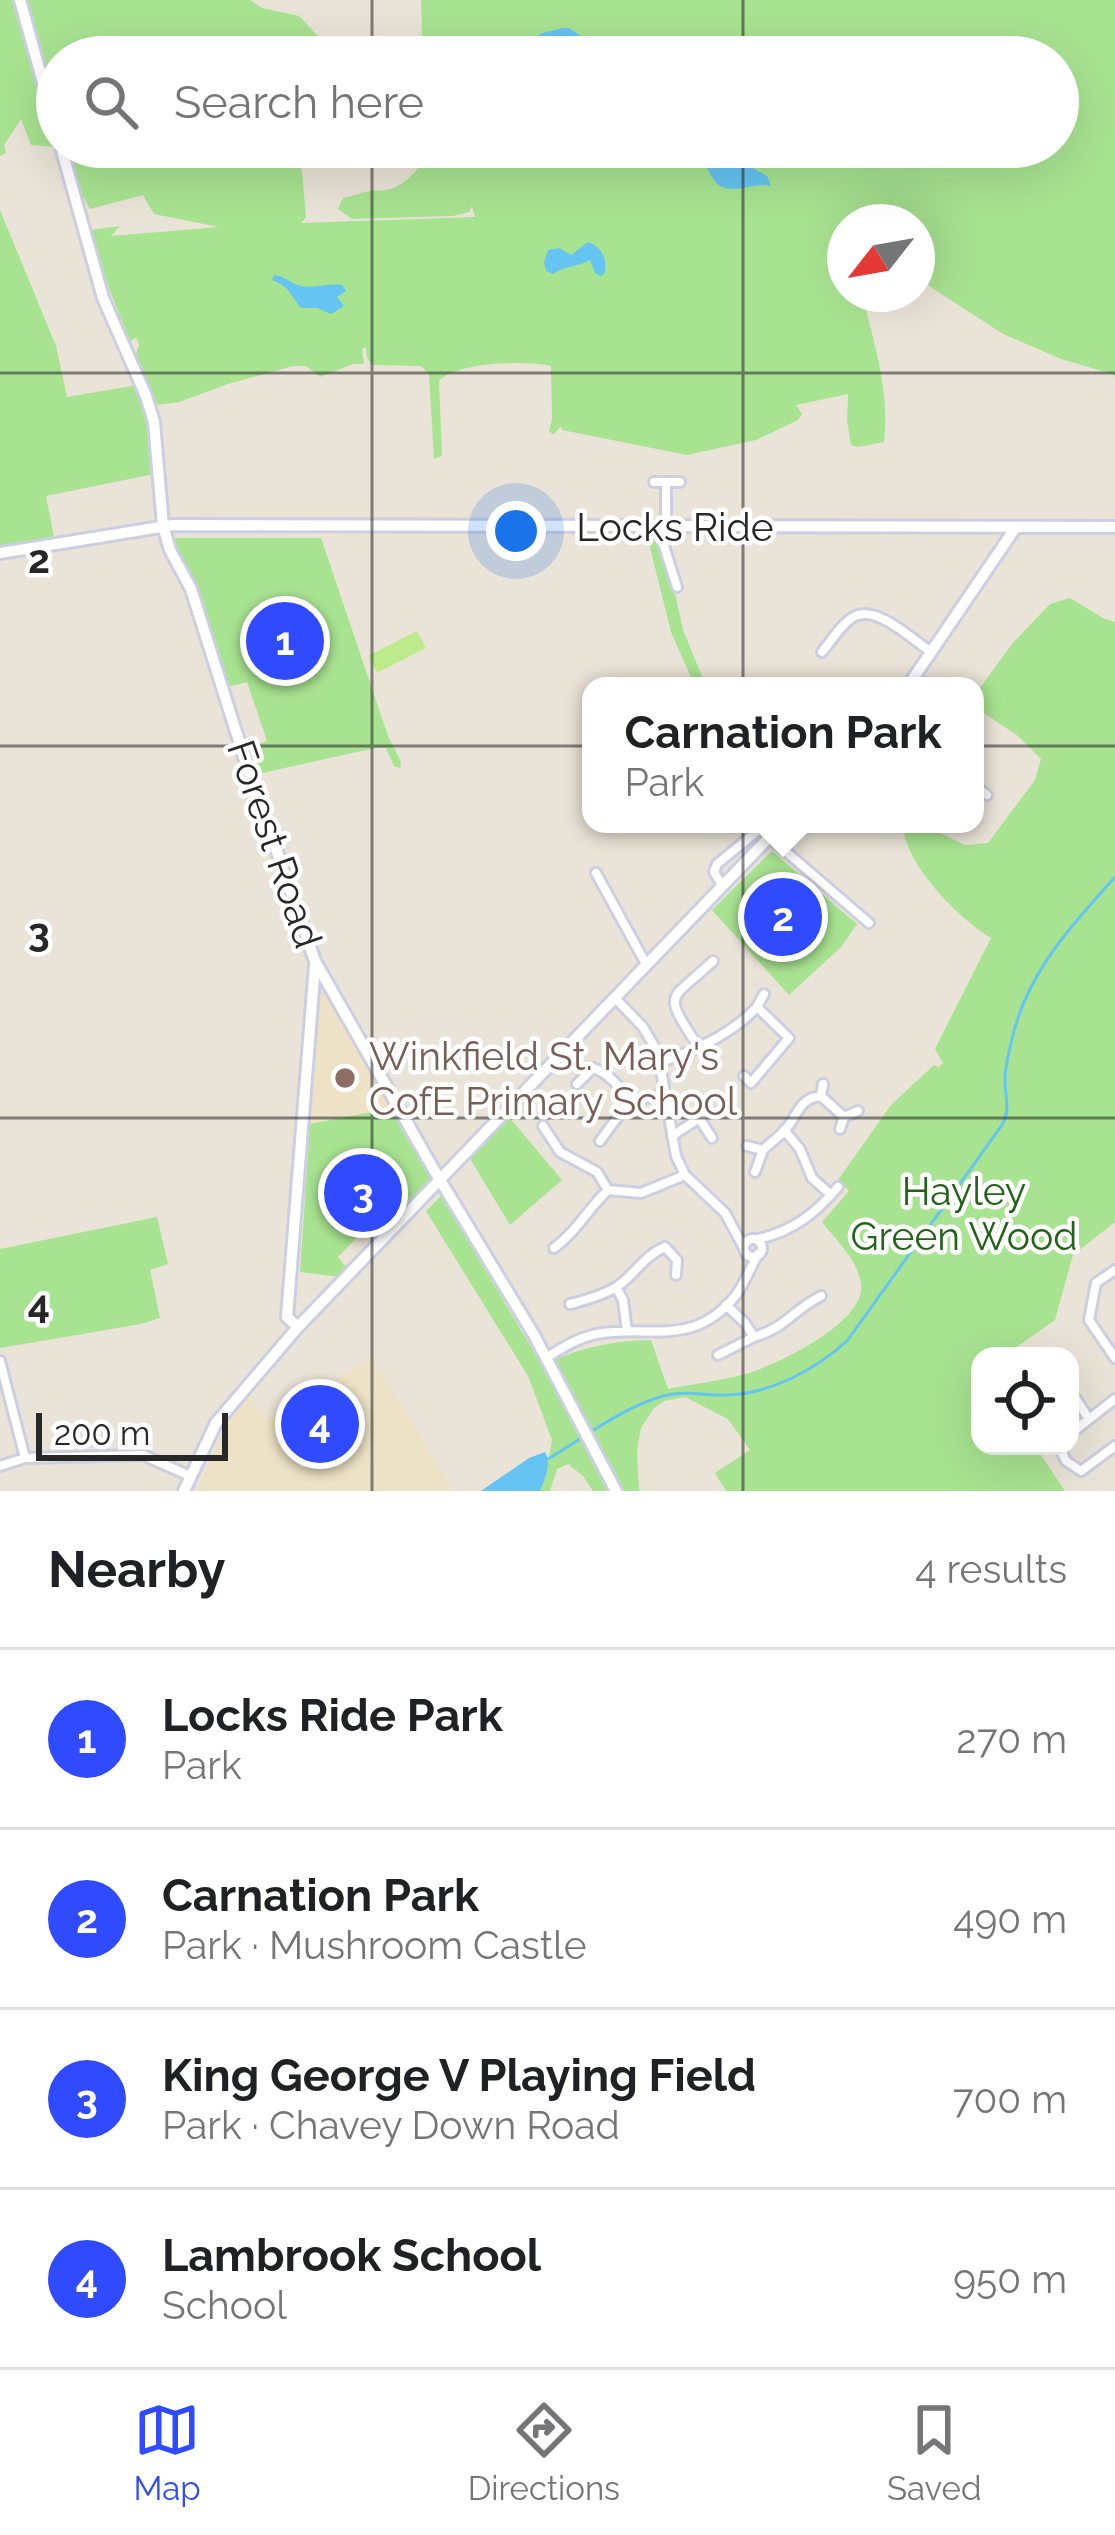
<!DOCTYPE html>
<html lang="en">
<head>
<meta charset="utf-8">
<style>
	:root { --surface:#fff; --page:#f2f2f2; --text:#202124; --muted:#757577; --line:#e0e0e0; --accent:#2f4aff }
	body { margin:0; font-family:Raleway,sans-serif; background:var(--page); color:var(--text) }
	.controls { position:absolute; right:36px; bottom:36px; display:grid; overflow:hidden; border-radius:24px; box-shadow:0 12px 48px #0002 }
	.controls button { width:108px; height:108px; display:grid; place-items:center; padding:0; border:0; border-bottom:3px solid var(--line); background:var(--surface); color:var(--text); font:60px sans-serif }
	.compass { position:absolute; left:827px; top:204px; width:108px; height:108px; border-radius:50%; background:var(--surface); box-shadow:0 12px 48px #0002; rotate:239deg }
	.scale { position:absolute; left:36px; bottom:30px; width:192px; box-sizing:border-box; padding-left:12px; border:6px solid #272727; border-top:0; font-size:33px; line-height:42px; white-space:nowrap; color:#272727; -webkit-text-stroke:9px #fff; paint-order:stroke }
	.you { position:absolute; left:516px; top:531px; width:42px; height:42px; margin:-30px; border:9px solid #fff; border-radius:50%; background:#1a73e8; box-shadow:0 0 0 18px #1a73e833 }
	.badge { display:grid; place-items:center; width:78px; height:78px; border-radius:50%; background:var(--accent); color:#fff; font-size:39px; font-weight:700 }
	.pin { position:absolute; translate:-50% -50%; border:6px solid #fff; box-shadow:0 3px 12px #0006 }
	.popup { position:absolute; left:582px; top:677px; width:402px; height:156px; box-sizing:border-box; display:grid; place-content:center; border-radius:24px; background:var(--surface); filter:drop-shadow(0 3px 9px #0005); font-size:39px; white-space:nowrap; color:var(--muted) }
	.popup b { font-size:45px; color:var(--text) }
	.popup::after { content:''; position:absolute; left:50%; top:100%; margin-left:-24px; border:24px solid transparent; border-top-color:var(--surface) }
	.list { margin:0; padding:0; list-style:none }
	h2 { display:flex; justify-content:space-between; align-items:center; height:156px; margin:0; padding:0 48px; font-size:51px }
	h2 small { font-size:39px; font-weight:400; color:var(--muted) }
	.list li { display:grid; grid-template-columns:78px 1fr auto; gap:36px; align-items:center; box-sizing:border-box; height:180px; padding:0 48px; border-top:3px solid var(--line) }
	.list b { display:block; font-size:45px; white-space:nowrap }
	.list p { margin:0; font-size:39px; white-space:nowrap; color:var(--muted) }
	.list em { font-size:39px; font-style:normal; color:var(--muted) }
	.icon { flex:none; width:66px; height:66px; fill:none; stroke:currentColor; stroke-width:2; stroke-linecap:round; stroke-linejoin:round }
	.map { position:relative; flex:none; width:1115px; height:1491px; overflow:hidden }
	.search { position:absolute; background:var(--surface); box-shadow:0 12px 48px #0002; left:36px; right:36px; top:36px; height:132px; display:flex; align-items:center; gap:30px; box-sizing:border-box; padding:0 42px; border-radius:66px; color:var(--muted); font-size:45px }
	.sheet { height:876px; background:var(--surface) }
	nav { display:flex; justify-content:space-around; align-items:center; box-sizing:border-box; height:168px; border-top:3px solid var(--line); background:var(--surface); font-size:33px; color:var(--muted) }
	nav a { display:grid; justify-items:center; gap:6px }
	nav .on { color:var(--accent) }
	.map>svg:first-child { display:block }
	.education { fill:#ede2c5 }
	.green { fill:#a8e391 }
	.pitch { fill:#bdeb8c }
	.water { fill:#65c4f1 }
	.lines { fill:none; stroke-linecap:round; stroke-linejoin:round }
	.stream { stroke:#65c4f1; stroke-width:3 }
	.street-casing { stroke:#cccfe1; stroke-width:14 }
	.secondary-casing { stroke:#cccfe1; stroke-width:16 }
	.street { stroke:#fff; stroke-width:8 }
	.secondary { stroke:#fff; stroke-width:10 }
	.grid { fill:none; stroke:#272727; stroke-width:3; stroke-opacity:0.55 }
	.education-dot { fill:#8d6e63; stroke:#fff; stroke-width:4.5 }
	.labels { text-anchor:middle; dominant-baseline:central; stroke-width:9; stroke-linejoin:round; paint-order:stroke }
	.street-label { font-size:39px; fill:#272727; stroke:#fff }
	.education-label { font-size:39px; fill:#785e54; stroke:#fff; text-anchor:start }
	.park-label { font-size:39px; fill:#226417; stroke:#fff }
	.grid-label { font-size:39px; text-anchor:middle; font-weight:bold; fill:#272727; stroke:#fff; stroke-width:9; stroke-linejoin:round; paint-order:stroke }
</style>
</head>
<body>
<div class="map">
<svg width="1115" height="1491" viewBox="0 0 1115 1491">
	<rect width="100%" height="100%" fill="#eae3d7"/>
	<path class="education" d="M320 984 392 1108 310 1124Z
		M372 1357 453 1491H197L225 1427 250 1397 266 1420 297 1400 314 1394Z"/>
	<path class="green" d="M0 0H250L262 8 299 16 330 49 320 57H235L201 36 185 57H57V147H182L183 156 219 163 223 147H290L302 171 306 217 301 223 475 217 472 206 469 212 453 216 352 219 338 209 343 198C353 196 362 192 372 191 377 190 386 191 391 189 424 177 410 153 459 163L456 147H1058V57H413L422 35 421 0H1115V377L1112 374 1061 359 1003 334 917 278V222H845V294H862C874 343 890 391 884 442L858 447 851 445 847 421 848 394 796 405 802 414 798 420 756 440 687 455 562 430 561 426 554 434 549 432 552 419 551 366C525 360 457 362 439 381L442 456 434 459 429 374 421 366 372 365 367 358 366 347 362 349 364 364H353L320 377 306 366H293L228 384 179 402 157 405 136 354 139 345 136 337 130 342 103 273 91 230 120 226 111 236 219 227 154 214 143 195 90 209 55 147 31 145 21 119 4 145 6 153 0 156Z
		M0 210 56 346 67 397 138 385 150 432 154 474 46 496 55 542 0 549Z
		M656 534 664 542 683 630 706 686H695L671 632 649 543Z
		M173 538H321L388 736 401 762 400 768 394 766 386 748H375L262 773 255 770 247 748 267 741 247 682 228 687 203 601Z
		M1070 598 1103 618 1115 622V1222L1073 1255 1055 1320 1004 1356H980V1446H1035L1065 1491H726L715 1473 750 1450 728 1419 685 1397 664 1401 654 1408 641 1428 637 1450 639 1491H593L583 1476 568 1464 557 1469 550 1491H540L546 1476 552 1440 528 1376 426 1211 441 1196 562 1399 571 1393 554 1360C587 1346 615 1341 651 1340L668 1389C693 1384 718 1381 742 1375 773 1367 867 1323 861 1284 858 1260 836 1240 822 1222L849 1191 838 1180 891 1105 934 1065 939 1067 943 1063 935 1049 991 938C959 919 906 865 903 827L921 824 965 845 988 843 1035 780 1041 759 1018 736 984 713 977 692 1012 644 1050 604Z
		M772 851 857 924 841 947 789 995 712 910Z
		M392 1108 434 1179 398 1218 386 1207 338 1257 348 1269 341 1277 300 1272 310 1124Z
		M510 1118 562 1180 510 1225 469 1157Z
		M157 1217 168 1264 150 1270 160 1318 141 1324 0 1348V1249Z"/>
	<path class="pitch" d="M417 631 426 648 377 673 368 656Z"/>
	<path class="water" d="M563 28H569L597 47 603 57H509L542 33Z
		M672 147H733L744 163 767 176 771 186C755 181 726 199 714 180 708 171 704 162 699 153 690 152 679 158 672 147Z
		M588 242C601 246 609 261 604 274L601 276 595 273 590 260C576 268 565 265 553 274L546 271 544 262 548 250 559 248 571 255Z
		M274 275C285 276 290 283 301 286 311 289 327 283 342 285L346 291 337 297 344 306 331 314 317 308H301C292 297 289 286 272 280Z
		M545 1452C552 1464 545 1479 540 1491H481L529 1458Z"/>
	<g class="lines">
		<path class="stream" d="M548 1459C585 1437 621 1408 663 1396 685 1390 706 1396 729 1395 772 1393 816 1369 847 1341L1002 1125C1011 1108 1005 1099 1005 1080 1005 1068 1008 1055 1011 1043 1026 973 1069 929 1115 877"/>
		<defs>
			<path id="street" d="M654 482H680
				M658 527 677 587
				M666 527V482
				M822 652C832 640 842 623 855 616 877 605 913 640 931 652
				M975 786 987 795
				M769 837 869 923
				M596 873 646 964
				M722 885 714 872 717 864 766 824
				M615 998 643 1027 658 1053 676 1156 685 1175 725 1213 744 1248
				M757 1007 764 994
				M698 1046C661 990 670 1002 713 961
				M661 1062C694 1051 732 1034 757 1007L789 1038 751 1083 744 1076
				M577 1084 593 1068C609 1073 620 1088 630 1100L600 1141
				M821 1096 844 1117
				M630 1100 664 1095
				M699 1118 712 1138
				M543 1126 560 1152 597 1172 608 1190 641 1193 685 1175
				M840 1129 844 1117 858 1111
				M784 1130 800 1149 812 1178 831 1195
				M672 1136 709 1112
				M747 1146 763 1150 755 1172
				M763 1150C770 1143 779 1137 786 1129 798 1115 799 1098 821 1096L823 1084
				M758 1239C793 1231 815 1214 838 1187
				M744 1248a9 9 0 1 1 18 0a9 9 0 1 1-18 0Z
				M554 1248C578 1230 586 1211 608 1190
				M1115 1270 1096 1283 1089 1320 1115 1358
				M616 1287 623 1300 627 1331
				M570 1304C586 1300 604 1295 618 1286 635 1274 645 1255 665 1247L677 1260 676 1275
				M726 1305 745 1323 754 1337C787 1327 793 1310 821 1296
				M718 1355 754 1337
				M546 1358C562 1348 577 1338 597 1334 650 1324 693 1349 736 1295 745 1283 750 1268 758 1254
				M0 1361 25 1458
				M1070 1390 1089 1419
				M1070 1434 1115 1399
				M1059 1446 1066 1461 1081 1471 1115 1446
				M0 1466 25 1458 143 1455 190 1476"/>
			<path id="secondary" d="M20 0 57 133
				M61 147 103 298 146 396 154 422 163 526 170 550 191 589 244 757 315 961 434 1170 534 1335 616 1491
				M0 553 173 525 1115 527
				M908 686 1016 527
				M298 1327 287 1317 315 965
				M184 1491 216 1423 298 1327 782 824"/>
		</defs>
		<use href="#street" class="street-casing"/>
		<use href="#secondary" class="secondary-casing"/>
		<use href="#street" class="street"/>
		<use href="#secondary" class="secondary"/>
	</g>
	<path class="grid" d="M372 0V57M743 0V57M372 147V1491M743 147V1491M0 373H1115M0 746H1115M0 1118H1115"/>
	<circle class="education-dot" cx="345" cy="1078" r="12"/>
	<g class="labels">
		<g class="street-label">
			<text x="675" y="527">Locks Ride</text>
			<text transform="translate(275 844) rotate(71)">Forest Road</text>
		</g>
		<g class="education-label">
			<text x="369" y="1056">Winkfield St. Mary's<tspan x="369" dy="45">CofE Primary School</tspan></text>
		</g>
		<g class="park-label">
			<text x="964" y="1191">Hayley<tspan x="964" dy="45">Green Wood</tspan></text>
		</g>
	</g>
	<g class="grid-label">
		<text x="39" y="573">2</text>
		<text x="39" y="946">3</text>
		<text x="39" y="1318">4</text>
	</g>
</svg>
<div class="controls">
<button><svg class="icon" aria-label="locate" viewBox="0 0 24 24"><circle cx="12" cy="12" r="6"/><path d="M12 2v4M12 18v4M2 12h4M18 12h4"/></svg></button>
</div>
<svg class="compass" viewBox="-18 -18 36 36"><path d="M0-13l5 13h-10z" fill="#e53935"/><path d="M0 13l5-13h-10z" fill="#757577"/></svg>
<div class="scale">200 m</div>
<div class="you"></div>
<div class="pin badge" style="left:285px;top:641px">1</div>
<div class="pin badge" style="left:783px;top:917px">2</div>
<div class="popup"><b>Carnation Park</b>Park</div>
<div class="pin badge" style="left:363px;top:1193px">3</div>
<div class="pin badge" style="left:320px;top:1424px">4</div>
<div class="search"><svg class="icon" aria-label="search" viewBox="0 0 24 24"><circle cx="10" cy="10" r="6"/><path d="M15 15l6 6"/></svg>Search here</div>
</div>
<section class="sheet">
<h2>Nearby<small>4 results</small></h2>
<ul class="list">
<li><span class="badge">1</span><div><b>Locks Ride Park</b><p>Park</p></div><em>270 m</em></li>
<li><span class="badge">2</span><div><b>Carnation Park</b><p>Park · Mushroom Castle</p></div><em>490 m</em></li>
<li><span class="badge">3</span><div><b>King George V Playing Field</b><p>Park · Chavey Down Road</p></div><em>700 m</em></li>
<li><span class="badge">4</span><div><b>Lambrook School</b><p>School</p></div><em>950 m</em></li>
</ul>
</section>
<nav>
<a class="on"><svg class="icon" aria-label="map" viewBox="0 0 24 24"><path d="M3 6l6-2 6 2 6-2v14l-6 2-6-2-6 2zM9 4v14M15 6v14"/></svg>Map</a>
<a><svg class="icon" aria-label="directions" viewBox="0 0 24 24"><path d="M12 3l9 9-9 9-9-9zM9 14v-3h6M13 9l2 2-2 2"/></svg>Directions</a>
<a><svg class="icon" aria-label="saved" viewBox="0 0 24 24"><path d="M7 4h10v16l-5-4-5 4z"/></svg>Saved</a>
</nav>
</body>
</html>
